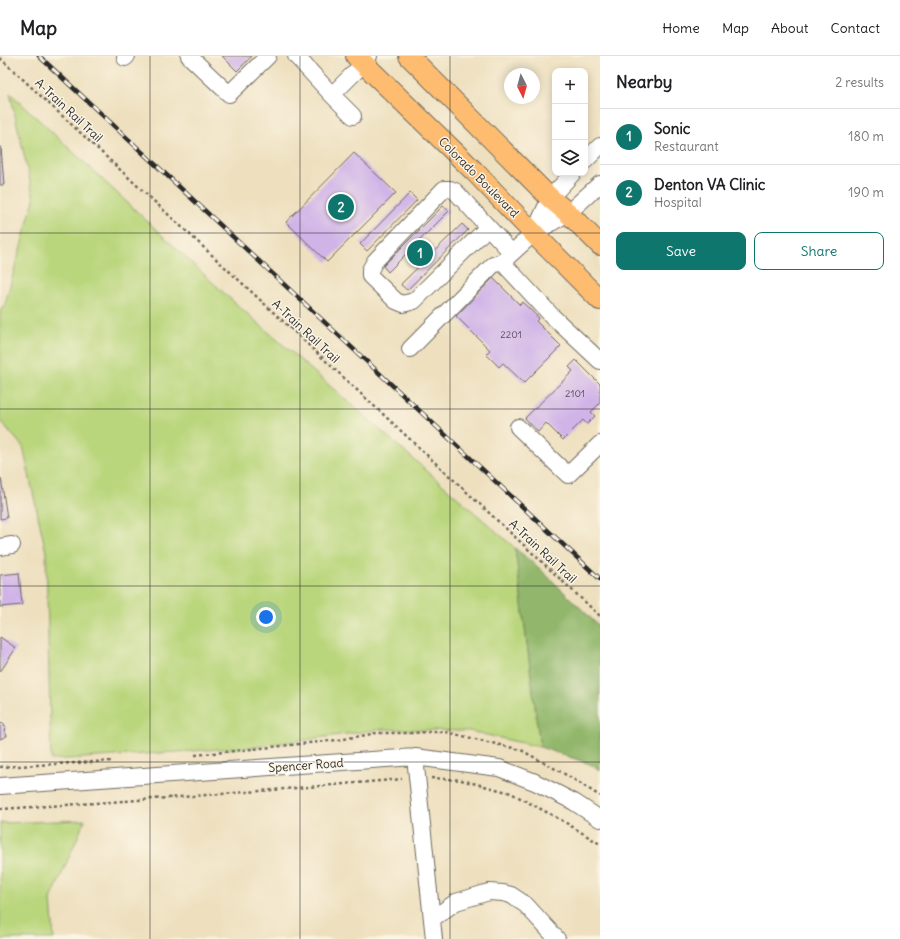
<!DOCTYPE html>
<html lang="en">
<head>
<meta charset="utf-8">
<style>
	:root { --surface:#fff; --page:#f2f2f2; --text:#202124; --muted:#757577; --line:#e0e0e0; --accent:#0f766e }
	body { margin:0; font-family:Delius,sans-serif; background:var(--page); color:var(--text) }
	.controls { position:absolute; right:12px; top:12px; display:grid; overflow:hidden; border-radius:8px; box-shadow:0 2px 10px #0003 }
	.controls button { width:36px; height:36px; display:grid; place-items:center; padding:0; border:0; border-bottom:1px solid var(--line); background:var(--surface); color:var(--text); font:20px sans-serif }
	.compass { position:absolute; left:504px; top:12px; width:36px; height:36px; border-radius:50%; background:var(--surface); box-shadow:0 2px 10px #0003; rotate:174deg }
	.you { position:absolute; left:266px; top:561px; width:14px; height:14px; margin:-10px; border:3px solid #fff; border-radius:50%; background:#1a73e8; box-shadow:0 0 0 6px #1a73e833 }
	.badge { display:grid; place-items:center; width:26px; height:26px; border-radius:50%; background:var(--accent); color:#fff; font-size:13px; font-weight:700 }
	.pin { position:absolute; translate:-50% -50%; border:2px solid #fff; box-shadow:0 1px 4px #0006 }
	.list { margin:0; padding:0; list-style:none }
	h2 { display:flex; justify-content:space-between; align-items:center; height:52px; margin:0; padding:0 16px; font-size:17px }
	h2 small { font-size:13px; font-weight:400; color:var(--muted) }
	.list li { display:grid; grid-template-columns:26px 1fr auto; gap:12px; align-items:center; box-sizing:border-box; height:56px; padding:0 16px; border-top:1px solid var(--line) }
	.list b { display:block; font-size:15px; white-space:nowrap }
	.list p { margin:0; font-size:13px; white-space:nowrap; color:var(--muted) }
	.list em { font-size:13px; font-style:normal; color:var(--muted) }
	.actions { display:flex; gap:8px; padding:12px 16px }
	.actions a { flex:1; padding:9px 0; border:1px solid var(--accent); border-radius:8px; text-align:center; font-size:14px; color:var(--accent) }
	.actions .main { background:var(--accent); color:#fff }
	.icon { flex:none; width:22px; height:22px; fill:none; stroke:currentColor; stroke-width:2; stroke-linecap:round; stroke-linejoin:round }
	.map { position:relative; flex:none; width:600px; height:883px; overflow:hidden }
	header { display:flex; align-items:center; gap:24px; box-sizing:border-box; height:56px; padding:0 20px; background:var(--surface); border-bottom:1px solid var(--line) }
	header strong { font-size:19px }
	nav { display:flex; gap:22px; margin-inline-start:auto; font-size:14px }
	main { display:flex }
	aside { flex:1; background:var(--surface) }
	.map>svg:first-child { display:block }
	.green { fill:#b9d67c; stroke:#728054 }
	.forest { fill:#92b76c; stroke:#5e714c }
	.building { fill:#d0b4e8 }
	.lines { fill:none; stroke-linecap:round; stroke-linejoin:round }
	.minor-casing { stroke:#6f6a5f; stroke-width:18 }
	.major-casing { stroke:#6f6a5f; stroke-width:22 }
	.path { stroke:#6f6a5f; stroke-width:2.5; stroke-dasharray:3 3; stroke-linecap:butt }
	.minor { stroke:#fff; stroke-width:16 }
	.major { stroke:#febc70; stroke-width:20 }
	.rail-casing { stroke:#2b2b2b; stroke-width:4.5 }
	.rail { stroke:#fcf5e5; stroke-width:3; stroke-dasharray:9; stroke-linecap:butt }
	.grid { fill:none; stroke:#2b2b2b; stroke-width:1; stroke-opacity:0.55 }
	.labels { text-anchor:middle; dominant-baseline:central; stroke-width:3; stroke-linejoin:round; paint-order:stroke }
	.number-label { font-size:10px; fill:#544d5a }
	.street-label { font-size:12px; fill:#2b2b2b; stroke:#fcf5e5 }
</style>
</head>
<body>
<header>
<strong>Map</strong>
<nav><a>Home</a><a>Map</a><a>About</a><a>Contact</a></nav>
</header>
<main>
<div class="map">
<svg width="600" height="883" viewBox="0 0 600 883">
	<rect width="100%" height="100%" fill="#fcf5e5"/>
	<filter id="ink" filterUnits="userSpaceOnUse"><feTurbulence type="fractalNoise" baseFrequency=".025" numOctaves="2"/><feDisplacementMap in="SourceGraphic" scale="8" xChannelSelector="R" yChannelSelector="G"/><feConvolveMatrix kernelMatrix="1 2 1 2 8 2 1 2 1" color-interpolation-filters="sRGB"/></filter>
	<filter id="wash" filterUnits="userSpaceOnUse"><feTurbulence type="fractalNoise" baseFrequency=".012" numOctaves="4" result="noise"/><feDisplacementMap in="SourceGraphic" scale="16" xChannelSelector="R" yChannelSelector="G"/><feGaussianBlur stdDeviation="0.9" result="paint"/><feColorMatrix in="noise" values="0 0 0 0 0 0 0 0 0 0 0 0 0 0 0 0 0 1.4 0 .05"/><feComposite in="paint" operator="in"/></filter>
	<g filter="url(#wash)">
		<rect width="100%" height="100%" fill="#eee0bf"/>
		<path class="green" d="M10 37 226 239 515 492 540 691 469 675 383 673 253 691 51 704 46 496 23 391 0 364V255L5 248 34 143Z
			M85 764 51 843 54 883H0V767Z"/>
		<path class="forest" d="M515 492 538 511 600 571V715L590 708 540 691Z"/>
		<g id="blocks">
			<path class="building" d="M222 0H252L237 15Z
				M0 91H1L4 129H0Z
				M354 97 396 137 327 206 286 166Z
				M410 137 417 144 367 195 360 188Z
				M443 150 449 155 388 216 383 210Z
				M462 168 468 174 407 234 401 229 402 227Z
				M493 222 520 249 522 246 539 262 536 265 561 290 524 327 503 307 499 311 486 298 490 294 456 260Z
				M576 304 600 328V347L591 356 595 360 587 368 583 364 563 384 546 367 538 376 525 362 573 315 569 311Z
				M0 422H1L7 462 0 463Z
				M19 517 22 549 0 551V519Z
				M0 581 16 592 0 616Z
				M3 667 6 673 4 674 7 680 0 683V668Z"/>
		</g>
	</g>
	<g filter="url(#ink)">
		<use href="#blocks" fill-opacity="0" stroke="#6f6a5f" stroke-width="1"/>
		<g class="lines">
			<defs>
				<path id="minor" d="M189 0 229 38 268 0
					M296 0 332 39 363 8 369 0
					M125 2 127 0
					M332 39 353 60
					M585 105 600 90
					M488 171 414 245 403 248 396 245 370 220V214L375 205 444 133H450L455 135 512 197
					M534 177 550 142 573 117
					M502 206 552 260 600 305
					M410 293 493 209 502 206 534 177 568 157 600 128
					M518 371 568 419 600 388
					M0 491 12 489
					M415 701 434 883
					M0 730 415 701 499 712 535 726 574 746 600 763
					M432 863 456 846 489 836 503 837 511 839 526 849 557 883"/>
				<path id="major" d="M356 0 474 115 542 186 600 244
					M409 0 550 142 568 157 600 189"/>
			</defs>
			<use href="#minor" class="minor-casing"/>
			<use href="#major" class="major-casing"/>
			<path class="path" d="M0 2 600 560
				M195 699 338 684 377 677H411L427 676H446L521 694 570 721 600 740
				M0 711 112 705
				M431 722 461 724 511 737 563 765 600 788
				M0 753C134 745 268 735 402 723"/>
			<use href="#minor" class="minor"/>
			<use href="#major" class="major"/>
			<defs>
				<path id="rail" d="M39 0 600 523"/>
			</defs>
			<use href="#rail" class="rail-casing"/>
			<use href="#rail" class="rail"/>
		</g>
	</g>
	<path class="grid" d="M150 0V883M300 0V883M450 0V883M0 177H600M0 353H600M0 530H600M0 706H600"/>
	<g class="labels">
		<g class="number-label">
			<text x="511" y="278">2201</text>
			<text x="575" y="337">2101</text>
		</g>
		<g class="street-label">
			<text transform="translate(69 54) rotate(43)">A-Train Rail Trail</text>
			<text transform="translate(479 121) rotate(45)">Colorado Boulevard</text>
			<text transform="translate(306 275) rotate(43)">A-Train Rail Trail</text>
			<text transform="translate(543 495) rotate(43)">A-Train Rail Trail</text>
			<text transform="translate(306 709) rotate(-4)">Spencer Road</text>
		</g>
	</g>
</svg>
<div class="controls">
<button>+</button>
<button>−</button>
<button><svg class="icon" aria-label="layers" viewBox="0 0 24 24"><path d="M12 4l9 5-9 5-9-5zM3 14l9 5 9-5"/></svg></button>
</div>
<svg class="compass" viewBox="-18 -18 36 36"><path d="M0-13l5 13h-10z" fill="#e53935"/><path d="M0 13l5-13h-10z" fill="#757577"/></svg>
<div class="you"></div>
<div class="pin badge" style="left:420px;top:197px">1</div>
<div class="pin badge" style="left:341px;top:151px">2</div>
</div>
<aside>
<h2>Nearby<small>2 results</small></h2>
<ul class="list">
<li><span class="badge">1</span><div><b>Sonic</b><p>Restaurant</p></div><em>180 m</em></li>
<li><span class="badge">2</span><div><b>Denton VA Clinic</b><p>Hospital</p></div><em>190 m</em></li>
</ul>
<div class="actions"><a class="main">Save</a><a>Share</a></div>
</aside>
</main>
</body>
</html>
